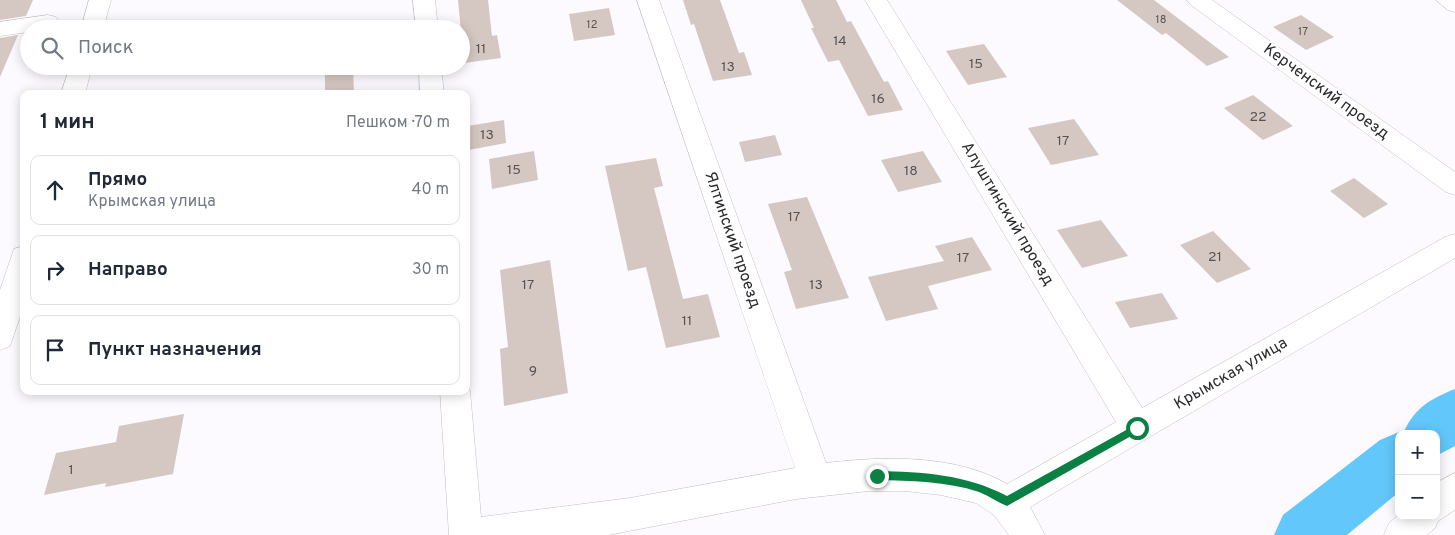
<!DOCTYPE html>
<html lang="ru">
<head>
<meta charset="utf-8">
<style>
	:root { --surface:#fff; --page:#f6f6f7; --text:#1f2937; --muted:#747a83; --line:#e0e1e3 }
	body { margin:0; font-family:Overpass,sans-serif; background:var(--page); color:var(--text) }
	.controls { position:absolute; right:15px; bottom:15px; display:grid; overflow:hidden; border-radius:10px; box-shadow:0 2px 12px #0003 }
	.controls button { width:45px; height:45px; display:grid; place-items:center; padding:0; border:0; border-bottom:1px solid var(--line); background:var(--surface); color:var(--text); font:25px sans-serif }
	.stop { position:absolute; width:15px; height:15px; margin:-11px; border:4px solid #0b8043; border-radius:50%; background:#fff }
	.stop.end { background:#0b8043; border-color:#fff; box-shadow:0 1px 5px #0008 }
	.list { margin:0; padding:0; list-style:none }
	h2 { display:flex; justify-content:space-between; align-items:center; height:65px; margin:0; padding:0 20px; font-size:21px }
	h2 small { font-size:16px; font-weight:400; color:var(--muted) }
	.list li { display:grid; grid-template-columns:32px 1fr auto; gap:15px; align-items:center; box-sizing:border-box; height:70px; margin:0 10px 10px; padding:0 10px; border:1px solid var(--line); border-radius:10px }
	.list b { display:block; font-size:19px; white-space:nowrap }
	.list p { margin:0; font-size:16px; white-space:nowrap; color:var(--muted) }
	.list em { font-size:16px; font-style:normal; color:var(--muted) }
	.icon { flex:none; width:28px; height:28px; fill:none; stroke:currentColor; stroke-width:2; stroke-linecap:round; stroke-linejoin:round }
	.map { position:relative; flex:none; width:1455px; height:535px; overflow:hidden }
	.search { position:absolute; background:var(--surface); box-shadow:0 2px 12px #0003; left:20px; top:20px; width:450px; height:55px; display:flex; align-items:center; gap:12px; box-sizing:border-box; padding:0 18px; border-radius:28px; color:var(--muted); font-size:19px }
	.panel { position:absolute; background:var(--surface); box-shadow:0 2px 12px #0003; left:20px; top:90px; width:450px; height:305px; border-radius:10px }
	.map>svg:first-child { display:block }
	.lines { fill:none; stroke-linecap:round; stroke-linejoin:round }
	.river { fill:#62c7fa; fill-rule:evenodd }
	.building { fill:#d5c8c3 }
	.minor-casing { stroke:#c3bdc9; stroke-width:1 }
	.minor { fill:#fff; fill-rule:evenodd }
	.route { fill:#0b8043 }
	.labels { text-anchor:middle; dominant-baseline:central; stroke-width:4; stroke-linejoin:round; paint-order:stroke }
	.far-number-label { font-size:11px; fill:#575254 }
	.number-label { font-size:14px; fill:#575254 }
	.street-label { font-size:16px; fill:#2d2b2f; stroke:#fff }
</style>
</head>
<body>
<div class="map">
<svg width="1455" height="535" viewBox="0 0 1455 535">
	<rect width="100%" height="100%" fill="#fcfafe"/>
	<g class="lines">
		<path class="river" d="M1455 389V446L1436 456V434H1399V492L1347 535H1274L1283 515 1380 440 1399 432 1403 434C1414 408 1430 399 1455 389Z"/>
	</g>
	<path class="building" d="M0 0H33L26 16 0 20Z
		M458 0H488L492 36 497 35 501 58 464 63Z
		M683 0H720L739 53 744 52 752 75 713 81 694 24 691 25Z
		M801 0H836L847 22 851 21 884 82 888 81 903 110 868 116 839 60 828 62 811 28H814Z
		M1117 0H1154L1229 57 1207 66 1166 33 1162 35Z
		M609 8 615 35 574 41 569 14Z
		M1301 15 1334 37 1306 50 1273 27Z
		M18 35 0 77V38Z
		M984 44 1007 77 968 85 946 51Z
		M325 66H353L354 94H325Z
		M1253 95 1293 126 1263 140 1224 108Z
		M1074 119 1099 155 1051 165 1028 128Z
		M504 120 506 143 469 150 468 126Z
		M775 135 782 155 745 162 739 142Z
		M534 151 538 180 492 189 489 159Z
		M923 151 942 182 898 192 881 160Z
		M656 158 663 186 654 188 683 299 708 294 720 337 666 348 646 267 628 271 605 166Z
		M1354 178 1388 204 1364 218 1330 191Z
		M807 197 849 298 796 309 784 272 792 270 768 204Z
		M1101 220 1128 256 1082 268 1057 230Z
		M1213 231 1251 269 1217 283 1180 245Z
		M972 237 992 270 928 286 938 309 886 321 868 277 944 261 935 246Z
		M550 260 568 393 504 406 500 349 508 347 500 270Z
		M1162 293 1178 319 1130 328 1115 302Z
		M184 414 173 474 105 487 106 483 44 495 56 453 116 442 119 426Z"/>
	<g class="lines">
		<defs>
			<path id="minor" d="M89 0H111L103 29H81Z
				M413 0H435L438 29H416Z
				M637 0H659L826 463C884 456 955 454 1007 484L1116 422 865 0H887L1142 408 1445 237 1455 234V258L1030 507 1045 535H1009L994 515 976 503 941 495 905 491H869L796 499 608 535H449L440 391H466V382L470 391 481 517 630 498 795 468Z
				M1187 0H1212L1455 172V195L1446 192 1191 5Z
				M1436 0H1455V12L1448 10Z
				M48 15 56 17 59 22 56 27 29 29V32L0 36V22Z
				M70 66H92L85 94H61Z
				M419 66H441L444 94H420Z
				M24 246V305L10 346 0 350V290L14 249Z
				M1455 473V510L1438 521 1435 528 1427 535H1384L1389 523 1399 515 1436 516V483Z"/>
		</defs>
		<use href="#minor" class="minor-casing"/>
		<use href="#minor" class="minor"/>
	</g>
	<path class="route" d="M1137 424 1140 425V431L1007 506C997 502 989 496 979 492 946 481 911 481 877 480L872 476 877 471C923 472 965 474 1007 496Z"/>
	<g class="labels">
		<g class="far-number-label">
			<text x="1161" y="20">18</text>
			<text x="592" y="25">12</text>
			<text x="1303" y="32">17</text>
		</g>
		<g class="number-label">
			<text x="840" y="41">14</text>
			<text x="481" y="49">11</text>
			<text x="976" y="64">15</text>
			<text x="728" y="67">13</text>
			<text x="878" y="99">16</text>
			<text x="1258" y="117">22</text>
			<text x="487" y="135">13</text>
			<text x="1063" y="141">17</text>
			<text x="514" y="170">15</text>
			<text x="911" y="171">18</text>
			<text x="794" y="217">17</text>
			<text x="1215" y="257">21</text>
			<text x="963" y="258">17</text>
			<text x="528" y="285">17</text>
			<text x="816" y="285">13</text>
			<text x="687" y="321">11</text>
			<text x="533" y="371">9</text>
			<text x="71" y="470">1</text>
		</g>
		<g class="street-label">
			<text transform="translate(1326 92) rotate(36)">Керченский проезд</text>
			<text transform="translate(1007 214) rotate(59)">Алуштинский проезд</text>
			<text transform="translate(732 240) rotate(71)">Ялтинский проезд</text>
			<text transform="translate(1231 374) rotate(-30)">Крымская улица</text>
		</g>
	</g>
</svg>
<div class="controls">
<button>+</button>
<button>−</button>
</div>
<div class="stop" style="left:1137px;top:428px"></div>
<div class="stop end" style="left:877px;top:476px"></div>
<div class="search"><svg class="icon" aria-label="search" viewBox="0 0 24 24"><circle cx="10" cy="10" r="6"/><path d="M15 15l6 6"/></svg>Поиск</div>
<section class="panel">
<h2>1 мин<small>Пешком · 70 m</small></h2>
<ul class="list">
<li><svg class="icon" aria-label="ahead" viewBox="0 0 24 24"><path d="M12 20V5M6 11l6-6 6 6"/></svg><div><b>Прямо</b><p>Крымская улица</p></div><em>40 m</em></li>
<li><svg class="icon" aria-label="right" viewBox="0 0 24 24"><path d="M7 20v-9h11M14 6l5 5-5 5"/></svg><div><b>Направо</b></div><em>30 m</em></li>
<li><svg class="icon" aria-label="arrive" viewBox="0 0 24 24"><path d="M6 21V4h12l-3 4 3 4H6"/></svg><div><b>Пункт назначения</b></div></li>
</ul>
</section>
</div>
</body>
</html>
